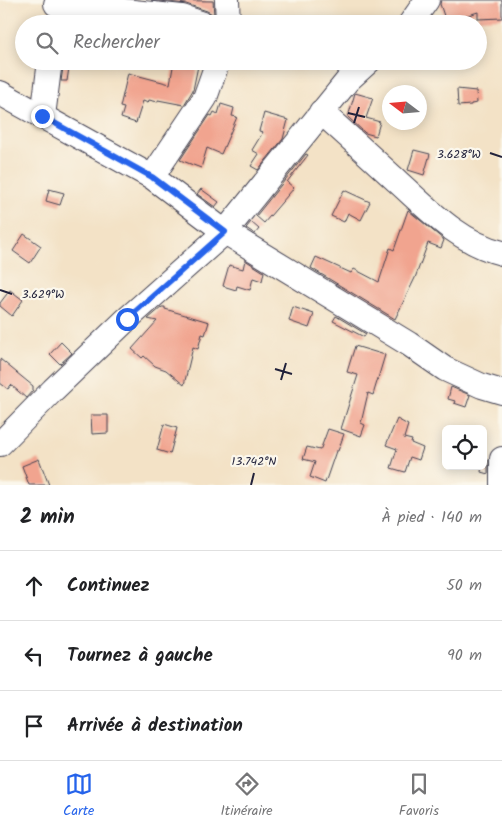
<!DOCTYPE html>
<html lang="fr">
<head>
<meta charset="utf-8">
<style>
	:root { --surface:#fff; --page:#f2f2f2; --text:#202124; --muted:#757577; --line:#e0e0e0; --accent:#2563eb }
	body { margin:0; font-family:Kalam,sans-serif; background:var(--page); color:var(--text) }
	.controls { position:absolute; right:15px; bottom:15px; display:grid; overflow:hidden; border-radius:8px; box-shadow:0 2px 12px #0003 }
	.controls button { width:45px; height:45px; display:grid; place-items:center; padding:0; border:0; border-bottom:1px solid var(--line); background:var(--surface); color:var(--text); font:25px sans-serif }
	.compass { position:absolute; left:382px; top:85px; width:45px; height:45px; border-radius:50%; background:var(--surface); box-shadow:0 2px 12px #0003; rotate:286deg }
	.stop { position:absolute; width:15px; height:15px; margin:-11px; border:4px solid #2563eb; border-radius:50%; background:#fff }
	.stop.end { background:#2563eb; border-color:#fff; box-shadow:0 1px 5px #0008 }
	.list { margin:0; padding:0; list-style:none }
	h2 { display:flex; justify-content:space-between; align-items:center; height:65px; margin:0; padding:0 20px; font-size:21px }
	h2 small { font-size:16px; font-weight:400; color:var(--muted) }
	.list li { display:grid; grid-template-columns:32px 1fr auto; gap:15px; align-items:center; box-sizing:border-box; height:70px; padding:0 20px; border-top:1px solid var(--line) }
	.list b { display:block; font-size:19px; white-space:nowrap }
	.list em { font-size:16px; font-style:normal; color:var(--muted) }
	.icon { flex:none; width:28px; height:28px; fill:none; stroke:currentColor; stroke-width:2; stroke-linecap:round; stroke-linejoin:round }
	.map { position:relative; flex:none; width:502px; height:485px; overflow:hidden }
	.search { position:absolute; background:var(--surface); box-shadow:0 2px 12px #0003; left:15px; right:15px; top:15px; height:55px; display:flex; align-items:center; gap:12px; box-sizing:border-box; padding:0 18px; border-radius:28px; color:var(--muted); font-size:19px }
	.sheet { height:275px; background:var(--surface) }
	nav { display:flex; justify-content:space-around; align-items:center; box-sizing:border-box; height:70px; border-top:1px solid var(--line); background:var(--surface); font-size:14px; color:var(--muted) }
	nav a { display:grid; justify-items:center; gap:2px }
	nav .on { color:var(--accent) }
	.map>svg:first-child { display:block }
	.building { fill:#f1a48f }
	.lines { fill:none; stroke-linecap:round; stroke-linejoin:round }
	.minor-casing { stroke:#413f50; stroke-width:26 }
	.minor { stroke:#fff; stroke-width:24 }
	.route { stroke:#2563eb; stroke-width:6 }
	.ticks { fill:none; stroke:#22223b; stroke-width:2 }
	.ticks-label { font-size:12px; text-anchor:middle; fill:#22223b; stroke:#fbf7ec; stroke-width:4.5; stroke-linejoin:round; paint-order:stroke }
</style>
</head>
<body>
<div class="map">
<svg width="502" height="485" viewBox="0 0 502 485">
	<rect width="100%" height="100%" fill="#fbf7ec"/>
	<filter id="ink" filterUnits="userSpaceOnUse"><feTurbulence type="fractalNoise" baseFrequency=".02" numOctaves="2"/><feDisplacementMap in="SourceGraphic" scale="10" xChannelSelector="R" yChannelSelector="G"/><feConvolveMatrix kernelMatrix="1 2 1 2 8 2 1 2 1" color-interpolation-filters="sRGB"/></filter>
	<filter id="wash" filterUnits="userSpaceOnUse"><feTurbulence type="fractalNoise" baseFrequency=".0096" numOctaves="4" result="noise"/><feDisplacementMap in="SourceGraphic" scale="20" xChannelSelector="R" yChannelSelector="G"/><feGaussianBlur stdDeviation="1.12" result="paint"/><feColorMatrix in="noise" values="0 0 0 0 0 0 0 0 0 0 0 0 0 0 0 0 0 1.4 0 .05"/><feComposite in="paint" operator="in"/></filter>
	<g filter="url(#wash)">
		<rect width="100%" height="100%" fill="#f3e2c6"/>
		<g id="blocks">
			<path class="building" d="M151 0 213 1 214 15 207 11 186 4Z
				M441 0H502V18L478 19V12L446 22 440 4Z
				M64 61H70L67 81H61Z
				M174 61H199L193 90 184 105 158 100V102L149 100 148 103 143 101 136 123 121 118 124 108 120 107 128 73 170 84Z
				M457 89 476 91 477 103 471 104V105L458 106Z
				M355 93 373 98 366 118 380 122 376 136 365 133 348 117Z
				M221 104 234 108 232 116 237 117 221 154 207 148 201 168 180 160 210 115 212 116 214 112 218 114Z
				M264 113 288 120 283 139 258 170 251 166 259 154 252 150 263 132 259 131Z
				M414 150 430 154 424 175 408 170Z
				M306 154 308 155 287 182 294 188 264 223 256 216Z
				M49 189 64 193 60 205 46 201Z
				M201 189 219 202 215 207 197 194Z
				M344 190 370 202 361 220 348 213 344 222 331 216Z
				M408 210 444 240 441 248 428 243 415 278 395 319 311 268 316 257 351 273 354 269 379 282 390 248 394 250Z
				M251 222 259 229 255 234 246 228Z
				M24 234 41 246 30 263 13 251Z
				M245 260 264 272 262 281 253 278 250 290 237 286 236 290 223 286 229 265 243 269Z
				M10 290 23 300 12 316 0 306V303Z
				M162 307H165V309L209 322 205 335 202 334 198 349 193 347 184 385 166 370 155 366 144 356 142 358 132 349 157 321 148 319Z
				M293 307 314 314 309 328 289 321Z
				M336 316 366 334 364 337 333 321Z
				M61 342 72 353 60 364 50 354Z
				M355 346 385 355 373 395 368 393 361 423 365 425 361 436 341 429 358 375 347 372Z
				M0 359 33 386V390L26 398 11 385 8 389 0 383Z
				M451 387 470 395 466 407 454 403 455 401 448 399Z
				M91 415H108V433L92 434Z
				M397 419 408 425 404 438 412 440 411 443 423 448 419 460 410 457 405 472 391 468 397 449 386 445Z
				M164 424 177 428 170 454 157 450Z
				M328 429 344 434 338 451H336L325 483 310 477 315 462 303 459 307 447 320 450 321 448Z
				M39 459 49 485H29L22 466Z
				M484 459 488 460V474L481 472 482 466H483Z"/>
		</g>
	</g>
	<g filter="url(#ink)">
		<use href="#blocks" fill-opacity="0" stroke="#413f50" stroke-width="1"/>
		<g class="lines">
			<defs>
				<path id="minor" d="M227 0 228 24
					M56 4 182 17 203 24
					M410 24 427 0
					M0 93 152 177 225 232 409 344 445 369 482 386 502 392
					M321 112C347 135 373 159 398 182 429 210 460 243 502 253
					M43 116 50 61
					M152 177 205 98 218 61
					M0 444 53 390 127 319 225 232 348 80 369 61
					M502 485V459"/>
			</defs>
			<use href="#minor" class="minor-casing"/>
			<use href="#minor" class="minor"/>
		</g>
	</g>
	<g class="lines" filter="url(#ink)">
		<path class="route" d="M42 116 152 177 225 232 127 319"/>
	</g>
	<path class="ticks" d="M348 113 365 117M354 123 359 107M490 153 502 157M0 290 12 294M275 369 292 374M281 380 286 363M251 485 254 473"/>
	<g class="ticks-label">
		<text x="459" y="158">3.628°W</text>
		<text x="43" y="298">3.629°W</text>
		<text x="254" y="465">13.742°N</text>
	</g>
</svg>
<div class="controls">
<button><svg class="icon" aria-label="locate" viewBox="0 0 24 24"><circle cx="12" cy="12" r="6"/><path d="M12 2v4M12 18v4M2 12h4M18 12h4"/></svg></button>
</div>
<svg class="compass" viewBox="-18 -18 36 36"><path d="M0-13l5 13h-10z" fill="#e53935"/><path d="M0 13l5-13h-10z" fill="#757577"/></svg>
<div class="stop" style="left:127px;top:319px"></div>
<div class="stop end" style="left:42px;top:116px"></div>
<div class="search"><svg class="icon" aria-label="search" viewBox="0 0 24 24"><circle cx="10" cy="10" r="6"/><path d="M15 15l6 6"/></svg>Rechercher</div>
</div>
<section class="sheet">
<h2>2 min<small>À pied · 140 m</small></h2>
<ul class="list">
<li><svg class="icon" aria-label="ahead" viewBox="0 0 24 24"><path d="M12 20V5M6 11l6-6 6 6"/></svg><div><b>Continuez</b></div><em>50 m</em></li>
<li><svg class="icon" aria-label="left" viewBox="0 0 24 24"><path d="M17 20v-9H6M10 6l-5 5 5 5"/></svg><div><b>Tournez à gauche</b></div><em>90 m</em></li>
<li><svg class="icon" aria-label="arrive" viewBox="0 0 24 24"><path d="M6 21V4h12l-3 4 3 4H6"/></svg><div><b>Arrivée à destination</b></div></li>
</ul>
</section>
<nav>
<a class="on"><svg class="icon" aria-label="map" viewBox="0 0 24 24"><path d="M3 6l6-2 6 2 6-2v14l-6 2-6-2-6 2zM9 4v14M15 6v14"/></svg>Carte</a>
<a><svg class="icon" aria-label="directions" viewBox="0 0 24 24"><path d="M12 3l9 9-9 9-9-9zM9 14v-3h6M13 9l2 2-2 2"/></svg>Itinéraire</a>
<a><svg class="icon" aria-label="saved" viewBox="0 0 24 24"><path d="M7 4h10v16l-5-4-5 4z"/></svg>Favoris</a>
</nav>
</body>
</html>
